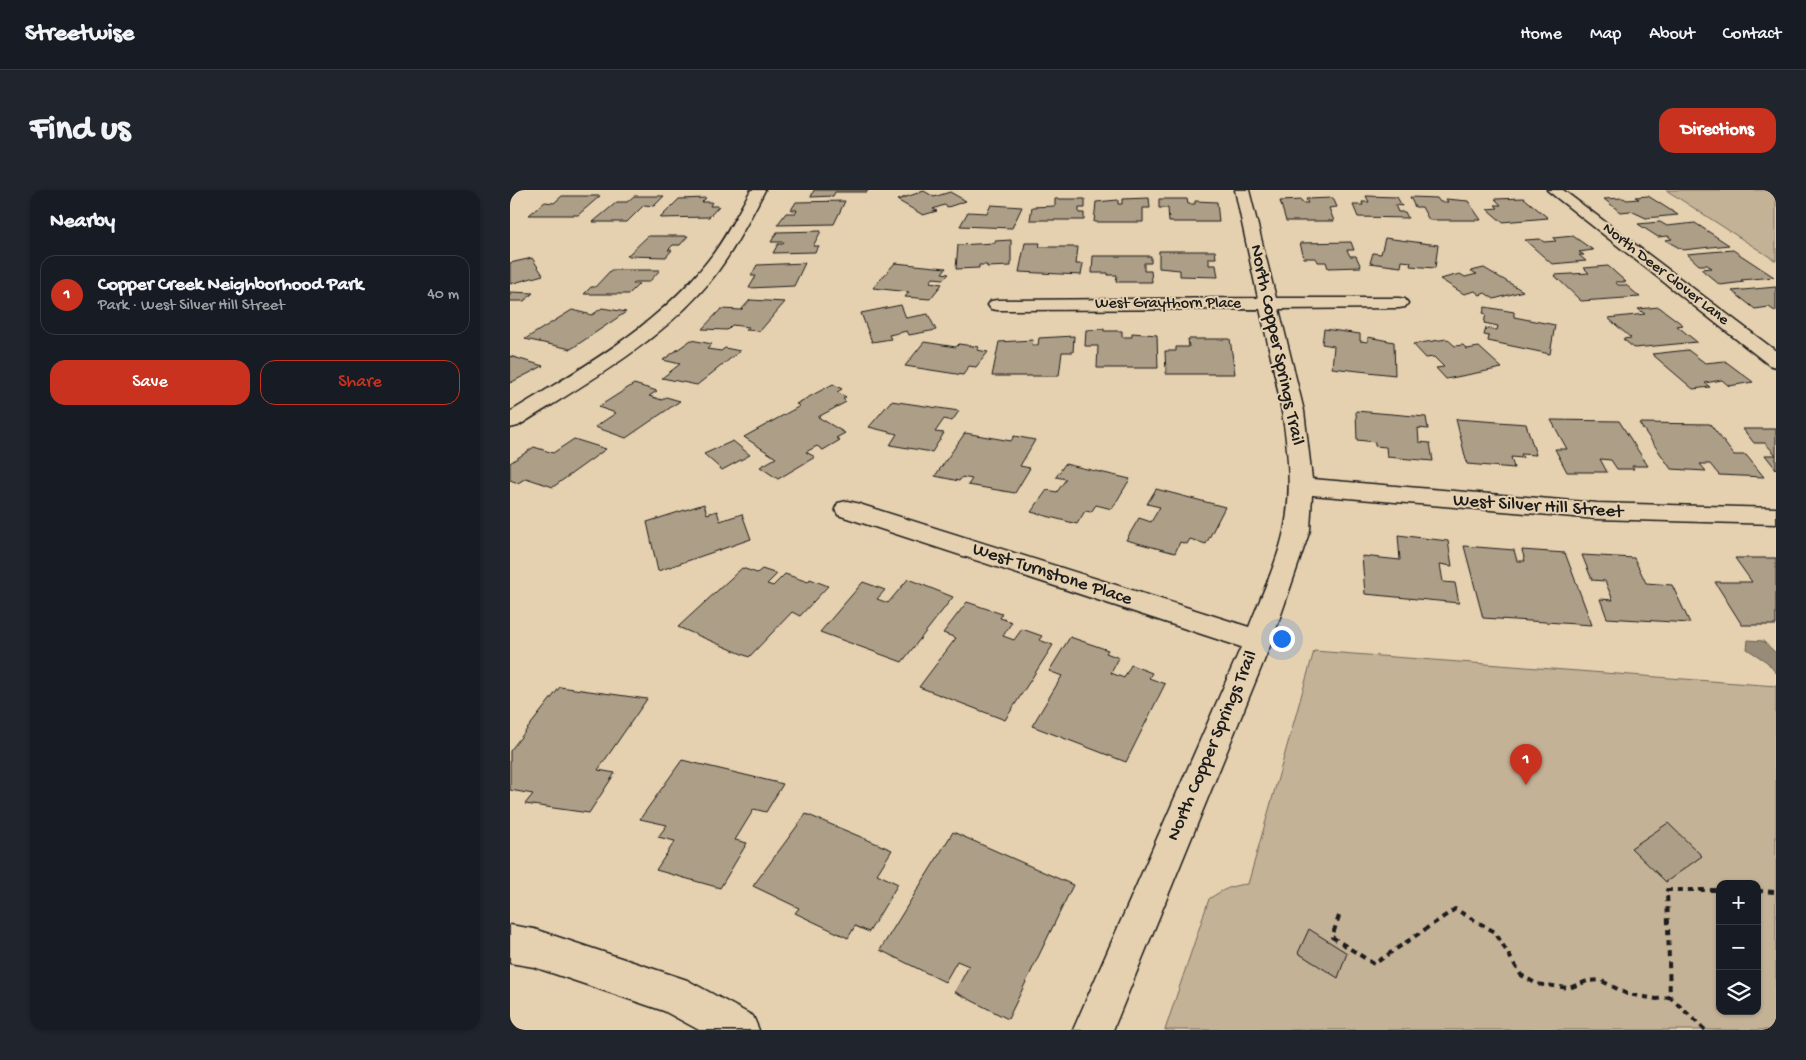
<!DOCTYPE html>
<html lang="en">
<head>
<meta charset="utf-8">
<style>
	:root { --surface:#171b24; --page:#20242c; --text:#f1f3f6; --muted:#9ea1a6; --line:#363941; --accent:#c8321e }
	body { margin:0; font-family:"Gochi Hand",sans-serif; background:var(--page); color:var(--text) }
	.controls { position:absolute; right:15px; bottom:15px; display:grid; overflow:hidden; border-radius:10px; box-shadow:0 1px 4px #0004 }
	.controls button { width:45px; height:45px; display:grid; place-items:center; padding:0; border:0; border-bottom:1px solid var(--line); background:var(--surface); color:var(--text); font:25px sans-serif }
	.you { position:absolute; left:771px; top:448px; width:18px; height:18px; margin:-12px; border:4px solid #fff; border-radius:50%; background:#1a73e8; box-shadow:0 0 0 8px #1a73e833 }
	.badge { display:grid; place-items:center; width:32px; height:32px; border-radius:50%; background:var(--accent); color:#fff; font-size:16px; font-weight:700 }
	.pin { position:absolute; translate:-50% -41px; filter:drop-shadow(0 1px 2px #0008) }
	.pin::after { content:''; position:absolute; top:26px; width:18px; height:15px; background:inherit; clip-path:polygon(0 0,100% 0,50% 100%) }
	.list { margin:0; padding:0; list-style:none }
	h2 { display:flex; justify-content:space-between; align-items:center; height:65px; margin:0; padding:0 20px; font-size:21px }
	h2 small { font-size:16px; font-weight:400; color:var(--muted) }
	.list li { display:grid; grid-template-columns:32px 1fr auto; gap:15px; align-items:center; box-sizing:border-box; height:80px; margin:0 10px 10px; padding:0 10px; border:1px solid var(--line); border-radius:15px }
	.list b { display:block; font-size:19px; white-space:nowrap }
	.list p { margin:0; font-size:16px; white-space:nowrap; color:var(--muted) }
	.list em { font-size:16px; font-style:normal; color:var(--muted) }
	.actions { display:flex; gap:10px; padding:15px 20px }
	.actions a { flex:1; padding:11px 0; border:1px solid var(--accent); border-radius:15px; text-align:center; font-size:18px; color:var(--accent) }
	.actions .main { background:var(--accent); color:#fff }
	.icon { flex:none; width:28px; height:28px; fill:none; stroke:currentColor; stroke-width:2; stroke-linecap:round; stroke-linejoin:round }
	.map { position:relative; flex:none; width:1266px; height:840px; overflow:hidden; border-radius:15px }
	header { display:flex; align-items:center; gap:30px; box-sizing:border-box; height:70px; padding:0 25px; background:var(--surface); border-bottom:1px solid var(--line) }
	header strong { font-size:24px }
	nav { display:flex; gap:28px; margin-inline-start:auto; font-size:18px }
	.intro { display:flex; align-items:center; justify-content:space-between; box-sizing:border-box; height:120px; padding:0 30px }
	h1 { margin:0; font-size:35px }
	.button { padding:12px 22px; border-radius:15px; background:var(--accent); color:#fff; font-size:18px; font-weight:700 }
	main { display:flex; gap:30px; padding:0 30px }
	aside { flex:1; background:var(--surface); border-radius:15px; box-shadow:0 1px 4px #0004 }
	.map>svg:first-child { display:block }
	.green { fill:#c4b297; stroke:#70675a; fill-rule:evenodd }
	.water { fill:#988b77; stroke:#665f53 }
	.building { fill:#ad9e87; stroke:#1c1c1c }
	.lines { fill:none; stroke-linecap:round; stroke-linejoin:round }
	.minor-casing { stroke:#1c1c1c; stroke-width:3 }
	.path { stroke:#1c1c1c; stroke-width:4; stroke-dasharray:6 5; stroke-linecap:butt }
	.minor { fill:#e5d0af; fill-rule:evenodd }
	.labels { text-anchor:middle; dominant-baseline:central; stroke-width:4; stroke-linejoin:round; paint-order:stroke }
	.far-street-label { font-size:16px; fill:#1c1c1c; stroke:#e5d0af }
	.street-label { font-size:19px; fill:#1c1c1c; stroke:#e5d0af }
</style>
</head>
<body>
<header>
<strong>Streetwise</strong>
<nav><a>Home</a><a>Map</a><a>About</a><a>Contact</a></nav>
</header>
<div class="intro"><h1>Find us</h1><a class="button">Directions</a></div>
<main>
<aside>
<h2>Nearby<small></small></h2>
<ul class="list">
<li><span class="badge">1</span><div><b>Copper Creek Neighborhood Park</b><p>Park · West Silver Hill Street</p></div><em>40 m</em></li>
</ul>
<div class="actions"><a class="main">Save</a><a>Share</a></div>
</aside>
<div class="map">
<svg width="1266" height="840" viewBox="0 0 1266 840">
	<rect width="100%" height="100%" fill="#e5d0af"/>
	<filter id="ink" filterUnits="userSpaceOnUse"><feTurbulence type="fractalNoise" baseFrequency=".02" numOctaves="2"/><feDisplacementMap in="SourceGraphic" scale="10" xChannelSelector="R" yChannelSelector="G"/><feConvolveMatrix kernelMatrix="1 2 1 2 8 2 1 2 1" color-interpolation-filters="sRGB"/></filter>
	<g filter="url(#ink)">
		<path class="green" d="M1156 0H1266V71Z
			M804 461 1266 496V840H655L699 709C712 700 722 695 738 694ZM1210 694H1247V821H1210Z"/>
		<path class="water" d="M1238 450 1253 451 1266 463V483L1257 472 1237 459Z"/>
		<path class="building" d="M304 0H358L357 2H325L323 6 301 7Z
			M414 1 424 7 440 2 456 11 438 17 434 15 423 19 427 21 413 25 387 10Z
			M52 6H90L68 25H19L35 12 44 13Z
			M124 6H154L144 16 134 15 117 32H83L107 12H117Z
			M856 6 887 7 892 16 885 15 888 22H895L898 28 848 27 843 15H853L852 12H859Z
			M1138 6 1168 25 1136 28 1121 21 1110 22 1094 9 1113 8 1117 10 1129 9 1125 7Z
			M900 7 927 8 930 12H938L936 9 958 11 971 30H919L912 17H905Z
			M196 8 192 12H202L200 16H209L199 27 150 28 169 9Z
			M639 8 640 18H633V32H584L586 12 608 10V14H612V9Z
			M823 8 827 17 819 18 824 31H776L770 11 791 10 792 13H798L796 9Z
			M1014 8 1038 28 992 32 977 19 988 18 985 15H991L985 9Z
			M545 9H575V18H569V23H574V30H520L522 17 545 16Z
			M649 9H677L678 14H685V11L707 12 709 32H659L658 18H649Z
			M335 11 324 34 267 35 276 23H286L287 20H281L286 12Z
			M481 15 512 17 502 38 450 36 458 22 477 23Z
			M1150 32 1157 36 1185 33 1219 55 1173 60 1155 50 1162 49 1158 46 1148 47 1128 34Z
			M311 41 303 56H309L305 62 263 63 268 54H273L274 52H261L267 42Z
			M138 46H178L170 55H163L158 60H162L156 67 117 66Z
			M1063 46 1083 60 1069 62 1074 65H1069L1076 71 1042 74 1015 50 1030 49 1034 52 1046 51 1043 48Z
			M875 48 928 55 925 78 900 76 901 72 892 71 891 77 860 73 863 63 871 64Z
			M501 50V76L477 77V75H469V78L446 79 448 55 485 53V51Z
			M841 52 844 60H837L840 66H846L851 77 818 78 816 72H808L806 68H794L790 53Z
			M515 53H530L529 57H568L566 74H573L571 85 509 82Z
			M1223 60 1264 87 1231 90 1234 92 1210 95 1191 79 1202 78 1197 75H1189L1177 64Z
			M649 61H705L706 68H699V75H706L708 87 670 86V80L649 78Z
			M583 66H641V73H634V81H641L642 92H606L607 85H598V83H582Z
			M22 68 33 85 0 94V73Z
			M295 73 284 96 239 98 246 86H241L247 75Z
			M385 73 436 78 432 83 439 84 434 89 423 88 420 92 432 94 420 109 395 107 399 102 363 98Z
			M1098 76 1116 92H1105L1108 95H1116L1130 107 1071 111 1044 85 1079 83 1074 78Z
			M974 78 1013 101 984 109 975 103 970 105 965 101 954 104 930 89 950 84 955 87 967 84 961 81Z
			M101 80H150L139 92H125L123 94H129L119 104H74L81 97H85Z
			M1266 97V122L1259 117 1245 119 1222 101Z
			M0 103V102L23 103 14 111H0Z
			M240 110 275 112 250 141 236 140 239 137 222 135 217 140 192 139 211 119 231 120Z
			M391 115 396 128 418 124 426 140 399 145 397 141 379 145 381 149 362 152 351 123Z
			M975 117 1004 122V127L1045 135 1040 164 978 151 979 146 974 145 976 138 987 140 988 136 974 133 976 124 973 123Z
			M1149 117 1173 135 1167 136 1187 152 1124 158 1113 149 1121 148 1098 128 1135 124 1128 119Z
			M92 118 116 122 61 159 15 149 62 120 82 125Z
			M594 139V141H612V147H622V143L647 145 648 178H587L588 156H575L576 140Z
			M814 139 850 144V151L858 152V147L884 152 885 185 822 178 824 156 812 154Z
			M564 146 563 162H552L549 186H482L489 152 523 150 522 155H528L529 148Z
			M678 149H720L725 184H656L655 161H666V157H679Z
			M937 149 945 156 953 155 957 159 969 157 992 178 936 189 926 178 934 177 924 167 916 168 903 154Z
			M181 150 202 154 197 159 211 161 215 158 230 161 187 195 152 188 170 174 153 170Z
			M414 152 446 157 449 154 469 157 467 160 478 162 466 177 459 176 453 185 395 176Z
			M1178 160 1195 173 1215 171 1243 192 1219 196 1212 190 1195 193 1200 197 1183 199 1142 164Z
			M0 166 33 176 0 193Z
			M124 194 147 201 139 206 152 210 156 207 170 211 116 248 85 237 106 223 88 217Z
			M323 194 332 199 327 202 336 207 333 209 336 212 308 227 335 243 326 248 330 250 313 260 307 256 296 262 305 267 268 289 250 277 266 268 234 247 290 216 286 214Z
			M381 211 449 221 442 231 434 229 425 242 434 243 422 262 380 255 387 244 359 237Z
			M846 221 916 227 918 239 908 238 909 252 920 253 923 271 877 267 876 257 865 256V252L847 250Z
			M946 229 1016 234 1026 265 1011 264 1013 268 1001 267 1004 278 957 274Z
			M1041 230 1109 231 1138 276H1122L1124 279H1107L1101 270 1090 269 1097 282H1057L1045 259H1057Z
			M1129 233 1200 234 1224 265H1236L1254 287 1209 285 1200 274H1190L1196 281 1161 279Z
			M1233 239H1266V279L1255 265H1266L1255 253H1244Z
			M455 243 501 251 504 246 525 250 510 276 520 278 505 303 458 295 462 289 452 287 449 291 425 286Z
			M64 249 96 259 43 297 16 288 8 293 0 290V273L24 257 43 263Z
			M223 251 240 265 212 280 194 264Z
			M555 274 620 289 602 319 586 315 581 322 575 321 567 334 521 322 537 300 547 302 556 289 546 287Z
			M646 299 715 317 696 354 680 349 677 354 670 352 665 363 616 350 629 328 641 332 650 317 637 314Z
			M194 314 197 324 207 321 210 331 232 324 241 349 148 381 137 332Z
			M888 345 938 351 942 376 930 374 933 392 945 393 949 413 855 404 852 366 890 370Z
			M954 356 1004 360 1007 371H1015L1012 360 1055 363 1082 435 973 428Z
			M1072 365 1124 368 1136 393 1162 395 1180 433 1097 428 1090 409 1103 410 1095 391 1082 390Z
			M1225 368H1266V435H1232L1205 392H1242Z
			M232 378 247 383 252 379 267 384 257 394 263 396 275 384 298 392 300 389 318 396 290 426 282 422 239 467 168 437Z
			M398 389 443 407 392 472 310 442 353 392 375 400 367 409 378 413Z
			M457 412 492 424 490 428 502 432 493 446 504 450 512 439 532 446 529 450 543 455 495 530 409 497 446 448 433 443Z
			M560 447 598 460 596 463 609 468 601 483 614 488 621 475 642 483 639 488 655 494 616 572 522 536 552 486 539 481Z
			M50 497 137 509 88 580 105 583 79 623 15 614 23 604 0 600V561Z
			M172 570 273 594 256 622 244 619 225 650 237 653 210 698 146 680 165 651 148 647 157 635 130 629Z
			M296 624 382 660 367 684 388 694 359 742 345 736 338 748 285 723 289 718 243 696Z
			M1158 633 1192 666 1156 692 1121 658Z
			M443 642 563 695 498 829 445 802 459 776 447 771 435 792 370 760Z
			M799 739 837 763 828 788 788 763Z"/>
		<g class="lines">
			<defs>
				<path id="minor" d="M241 0H255C236 36 218 73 190 103 139 159 71 196 8 236L0 238V222C70 179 145 138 197 72 215 50 227 24 241 0Z
					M725 0H739L766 108H889L895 109 898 113 895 117 889 118 769 119 794 221 802 289 1087 313 1266 318V334L1087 329 802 305 800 340 762 451 603 840H563L731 457 328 325 325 319 328 313 337 311 346 313 739 437C751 406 767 373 774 341 789 273 765 186 750 119L487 120 481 119 478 115 481 111 487 110 748 108Z
					M1037 0H1053L1266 161V177L1259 175Z
					M0 735 24 739 177 790 243 826 249 840H189L154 821 24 777 0 773Z"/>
			</defs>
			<use href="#minor" class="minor-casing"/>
			<path class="path" d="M1247 701 1266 702
				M829 726 822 747 864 774 945 719 985 742 1011 785 1027 794 1059 798 1077 791 1090 790 1117 804 1147 809 1160 807
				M1195 840 1160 807 1157 700H1210"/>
			<use href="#minor" class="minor"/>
		</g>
	</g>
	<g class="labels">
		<g class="far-street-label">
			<text transform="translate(1155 85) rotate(38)">North Deer Clover Lane</text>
			<text x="658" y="114">West Graythorn Place</text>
		</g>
		<g class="street-label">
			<text transform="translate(766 155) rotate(78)">North Copper Springs Trail</text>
			<text transform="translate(1028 317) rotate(4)">West Silver Hill Street</text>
			<text transform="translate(542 385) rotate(18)">West Turnstone Place</text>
			<text transform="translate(703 556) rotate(-67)">North Copper Springs Trail</text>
		</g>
	</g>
</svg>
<div class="controls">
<button>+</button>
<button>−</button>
<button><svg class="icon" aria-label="layers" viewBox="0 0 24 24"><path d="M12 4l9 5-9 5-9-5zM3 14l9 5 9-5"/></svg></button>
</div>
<div class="you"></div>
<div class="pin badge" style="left:1016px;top:595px">1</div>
</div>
</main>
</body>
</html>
